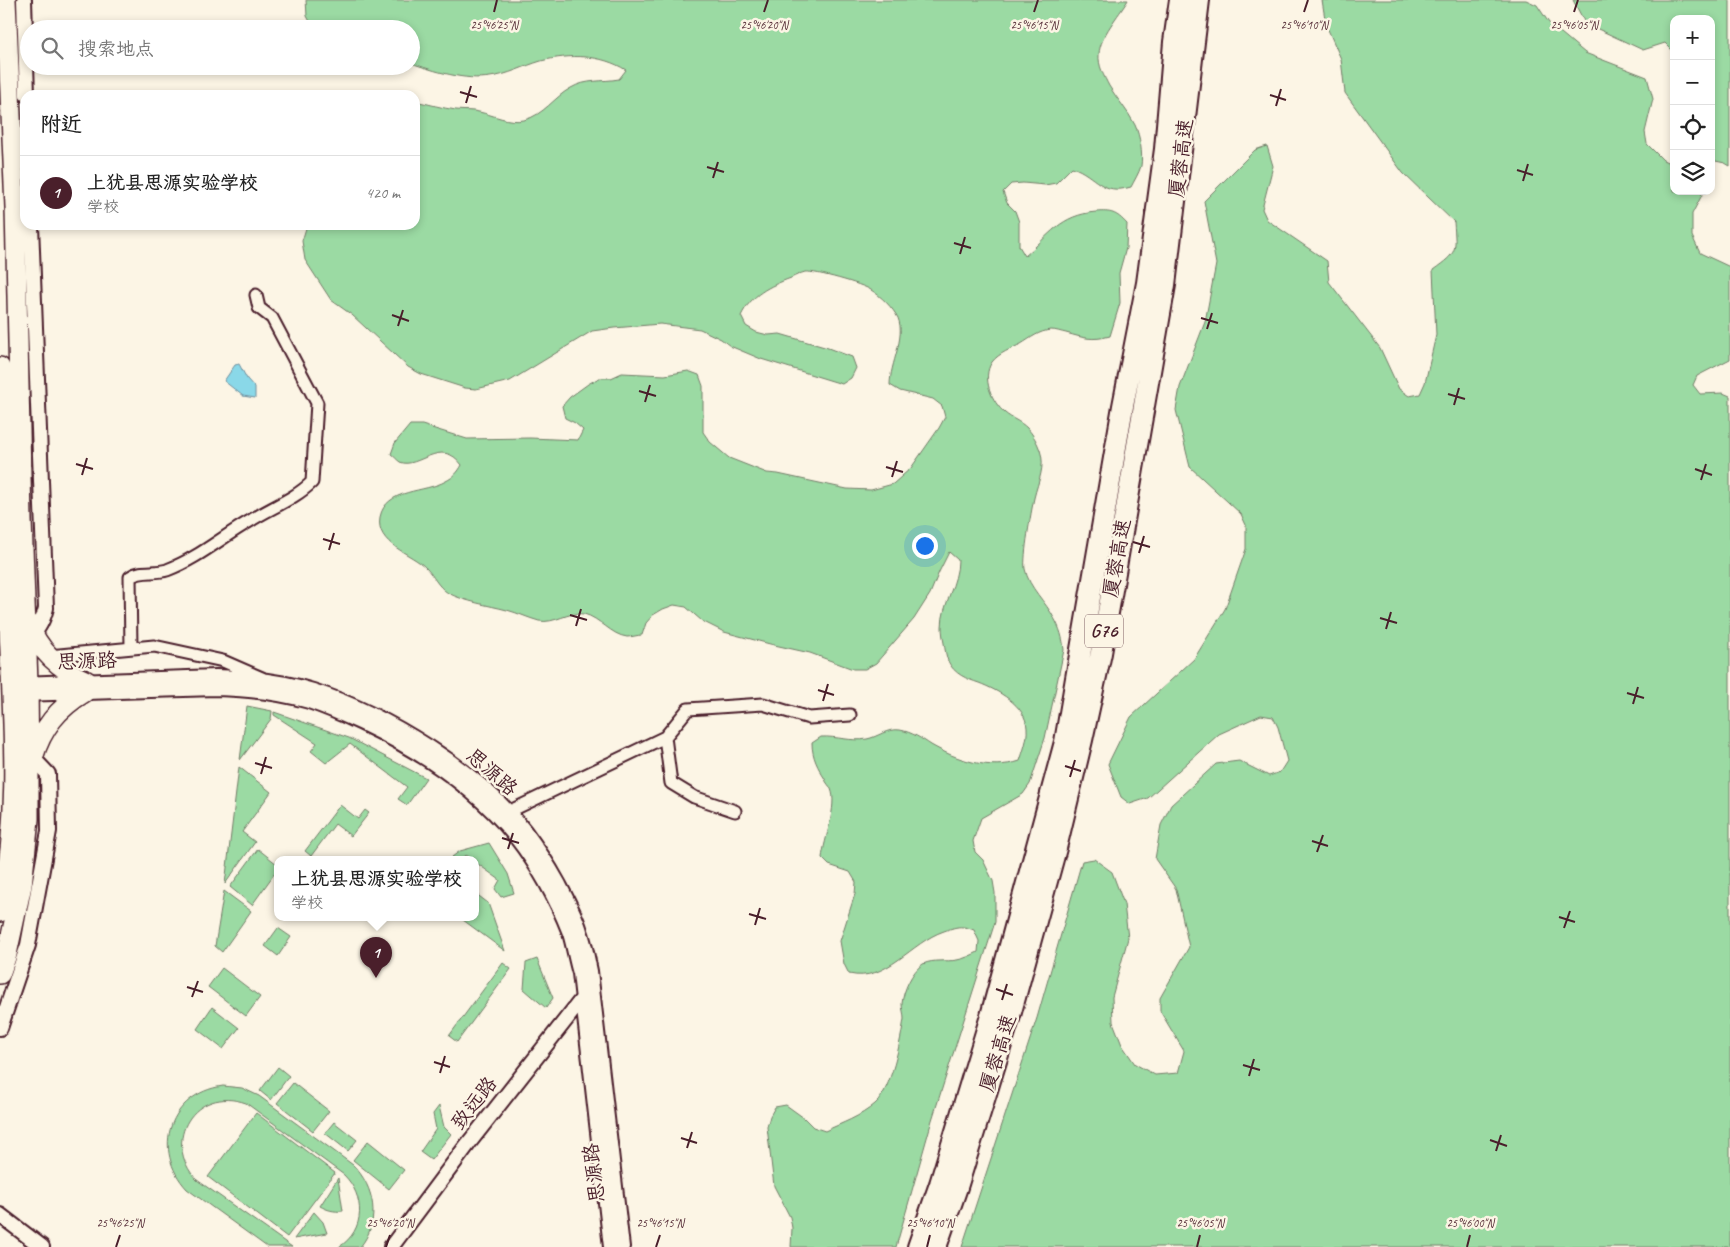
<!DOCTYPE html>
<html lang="zh">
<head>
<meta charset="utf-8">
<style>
	:root { --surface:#fff; --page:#f2f2f2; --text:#222; --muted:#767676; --line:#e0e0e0; --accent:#4a1f2b }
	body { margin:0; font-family:Caveat,"LXGW WenKai TC",sans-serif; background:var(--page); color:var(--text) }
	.controls { position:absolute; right:15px; top:15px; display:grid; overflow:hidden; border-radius:10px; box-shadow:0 2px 8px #0003 }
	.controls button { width:45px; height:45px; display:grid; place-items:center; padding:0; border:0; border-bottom:1px solid var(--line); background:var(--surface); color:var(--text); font:25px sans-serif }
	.you { position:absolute; left:924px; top:545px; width:18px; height:18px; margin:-12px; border:4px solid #fff; border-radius:50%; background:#1a73e8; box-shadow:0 0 0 8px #1a73e833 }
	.badge { display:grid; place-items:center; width:32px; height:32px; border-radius:50%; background:var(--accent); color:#fff; font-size:16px; font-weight:700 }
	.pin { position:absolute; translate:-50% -41px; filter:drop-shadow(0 1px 2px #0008) }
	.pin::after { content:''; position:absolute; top:26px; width:18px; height:15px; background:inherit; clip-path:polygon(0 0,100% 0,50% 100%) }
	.popup { position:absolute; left:274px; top:856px; width:205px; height:65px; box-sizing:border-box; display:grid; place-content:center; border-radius:10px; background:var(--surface); filter:drop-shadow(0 1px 4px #0005); font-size:16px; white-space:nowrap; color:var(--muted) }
	.popup b { font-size:19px; color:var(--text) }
	.popup::after { content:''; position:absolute; left:50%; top:100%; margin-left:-10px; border:10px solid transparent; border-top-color:var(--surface) }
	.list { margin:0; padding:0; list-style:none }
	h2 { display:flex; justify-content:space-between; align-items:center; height:65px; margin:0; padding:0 20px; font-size:21px }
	h2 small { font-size:16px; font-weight:400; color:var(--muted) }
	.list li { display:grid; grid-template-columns:32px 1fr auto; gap:15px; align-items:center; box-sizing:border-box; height:75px; padding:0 20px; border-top:1px solid var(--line) }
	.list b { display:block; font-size:19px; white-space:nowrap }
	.list p { margin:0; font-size:16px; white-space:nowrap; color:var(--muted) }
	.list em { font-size:16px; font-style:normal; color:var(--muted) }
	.icon { flex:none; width:28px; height:28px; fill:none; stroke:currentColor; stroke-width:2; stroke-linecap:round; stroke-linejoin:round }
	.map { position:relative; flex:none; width:1730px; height:1247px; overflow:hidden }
	.search { position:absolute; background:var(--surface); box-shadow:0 2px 8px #0003; left:20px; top:20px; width:400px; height:55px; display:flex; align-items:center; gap:12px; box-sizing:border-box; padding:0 18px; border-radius:28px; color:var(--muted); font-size:19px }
	.panel { position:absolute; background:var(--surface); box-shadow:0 2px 8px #0003; left:20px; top:90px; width:400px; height:140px; border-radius:15px }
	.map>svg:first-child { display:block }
	.green { fill:#9bdaa3; stroke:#727c67 }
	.water { fill:#8ad8e8; stroke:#708e9c }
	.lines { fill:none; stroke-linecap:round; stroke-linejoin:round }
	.minor-casing { stroke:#4a1f2b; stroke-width:15 }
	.tertiary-casing { stroke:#4a1f2b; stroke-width:18 }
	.trunk-casing { stroke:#4a1f2b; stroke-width:22 }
	.motorway-casing { stroke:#4a1f2b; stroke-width:24 }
	.minor { stroke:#fcf5e5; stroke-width:11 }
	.tertiary { stroke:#fcf5e5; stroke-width:14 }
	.trunk { stroke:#fcf5e5; stroke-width:19 }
	.motorway { stroke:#fcf5e5; stroke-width:20 }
	.ticks { fill:none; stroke:#4a1f2b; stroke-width:2 }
	.labels { text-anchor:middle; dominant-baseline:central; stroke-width:5; stroke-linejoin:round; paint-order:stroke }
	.shield { fill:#fcf5e5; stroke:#7f5f63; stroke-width:1 }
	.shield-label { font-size:19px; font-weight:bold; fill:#4a1f2b }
	.street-label { font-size:20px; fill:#4a1f2b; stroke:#fcf5e5 }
	.ticks-label { font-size:12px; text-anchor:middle; fill:#4a1f2b; stroke:#fcf5e5; stroke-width:5; stroke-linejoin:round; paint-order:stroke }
</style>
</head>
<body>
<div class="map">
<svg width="1730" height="1247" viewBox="0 0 1730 1247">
	<rect width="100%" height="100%" fill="#fcf5e5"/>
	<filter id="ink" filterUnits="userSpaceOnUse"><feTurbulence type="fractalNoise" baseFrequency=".02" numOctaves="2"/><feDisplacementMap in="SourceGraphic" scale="10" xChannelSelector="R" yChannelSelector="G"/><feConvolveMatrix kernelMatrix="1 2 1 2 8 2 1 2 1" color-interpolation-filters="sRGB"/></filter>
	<g filter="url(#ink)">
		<path class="green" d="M306 0H1128C1119 15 1100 36 1099 54 1098 66 1104 76 1109 86 1117 99 1128 111 1135 125 1140 136 1143 154 1141 166 1139 173 1134 181 1131 187 1101 196 1096 175 1072 167L1056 183 1045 185 1023 183 1011 184 1003 192 1007 203 1015 211 1019 222V246L1025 256C1050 235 1060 215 1096 212 1111 211 1116 212 1127 224L1126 248 1119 273 1120 303 1110 336C1092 341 1084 338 1066 333 1061 332 1056 330 1051 330 1039 331 1031 338 1021 344 1011 349 999 353 992 362 981 378 992 402 1005 413 1012 419 1020 421 1027 428 1033 434 1037 442 1040 450 1046 467 1038 481 1034 498 1031 513 1023 556 1025 569 1029 588 1046 602 1054 618 1060 628 1063 639 1064 650L1045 738 1030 784 1023 794 981 818 973 841 975 852 983 860 993 881 995 893V922L932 1120 896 1247H791L792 1228 790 1217 774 1186 767 1127 770 1116 775 1107 786 1105 804 1118 813 1127 825 1131C842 1123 860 1117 875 1104 891 1091 901 1039 904 1019 904 1013 902 1009 902 1004 903 991 912 971 923 964 934 959 946 962 957 960 964 959 972 955 978 952L979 941 974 930C971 929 966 927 963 927 957 926 950 929 944 931 911 942 886 983 849 974L844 964 840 941 855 894 856 882 850 872 829 865 822 858C824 840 838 805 831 789 830 786 826 783 825 779 818 768 812 757 812 743L821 737C836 736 852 742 867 739 878 737 887 728 900 730 912 732 922 739 931 745 957 760 990 771 1020 761 1023 751 1028 739 1027 728 1026 705 997 690 979 683 967 679 954 674 948 661 946 656 945 649 944 643 943 638 942 632 942 627 942 604 958 584 958 560L949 552 939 572 930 594 914 619 876 663 865 669H853L810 653 770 644 724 632 702 621 686 607 674 605 663 609 653 615 646 623 642 635C638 635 632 637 627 637 611 635 600 618 584 614 568 611 555 624 539 621 528 618 518 613 507 610 488 605 466 602 448 593 437 586 434 576 426 568 412 553 375 545 380 517 386 488 425 493 446 481 454 477 458 472 462 465 441 436 418 470 400 462 397 460 394 456 391 454L395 443 410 425H422L467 439 530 438 578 440 583 430 575 423 565 418 562 406 570 397 588 384 599 378H611L622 373 665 375 688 371 699 375 703 386V432L710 442 729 458 767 473 778 474 847 489 871 490 893 484 911 468 939 428 945 417 942 406 933 399 900 391 890 385C890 363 906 338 898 318 893 308 881 296 871 290 862 284 816 271 805 272 801 273 795 276 791 278 769 286 751 295 741 316L746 326 756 332 768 335 780 334 828 348 852 357 856 368 851 378 842 384 761 359 730 346 721 339 700 329 660 324 614 328 592 331 510 381 476 389 465 388 421 374 408 367 352 315 331 300 305 260 302 241 307 225H415V101C429 104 442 108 456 110 464 111 472 110 479 112 494 115 508 123 524 120 544 115 554 97 571 88 586 79 603 82 619 79L626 70C601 54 569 54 541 61 524 66 508 75 490 77 465 81 434 71 411 63V29H314L307 16Z
			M1322 0H1526L1537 5 1549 23 1585 53 1647 77 1653 99 1645 132 1647 144 1663 160 1674 165V191H1701L1702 195 1692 214V236L1700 253 1730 267V359L1697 376 1693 385 1700 394 1723 393 1730 396V1247H962L1037 1018 1082 861 1094 859 1112 872 1124 904 1128 938 1112 997 1113 1022 1122 1045 1135 1064 1155 1075 1178 1073 1184 1051 1160 1011V998L1189 947 1176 889 1155 859 1161 825 1171 805 1216 764 1239 761 1269 776 1280 772 1287 761 1278 727 1273 717 1261 715 1219 734 1148 798 1130 804 1121 797 1108 764 1131 717 1194 659 1225 609 1246 549V525L1241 514 1190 467 1176 410 1180 387 1205 322 1216 264 1204 201 1255 150 1267 146 1273 166 1262 209 1267 220 1327 261 1329 282 1380 348 1399 389 1409 396 1420 394 1425 383 1436 335 1433 270C1458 252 1456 252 1454 222L1403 173 1345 93 1341 59 1326 25Z
			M1573 0H1730V166L1725 163 1711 160V19H1674V52L1665 43 1643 50 1585 23Z
			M247 706 272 711 271 719 240 760Z
			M274 712 349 738 426 778 407 805 398 799 407 787 350 744 326 763 311 751 317 743 274 715Z
			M239 767 271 792 242 832 255 842 225 884Z
			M340 805 358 819 365 810 369 813 351 836 335 824 311 856 305 851Z
			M489 843 508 874 514 893 501 897 495 889 500 880 475 862V859H471L465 855 462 859H455L452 857 460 851Z
			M258 849 277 864V870L252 905 230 887Z
			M224 891 251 911 222 952 215 946Z
			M475 893 488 903 505 951 459 917H475Z
			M278 928 291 937 278 956 265 946Z
			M537 959 553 998 546 1008 524 989 526 963Z
			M503 963 511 969 457 1042 449 1036Z
			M222 968 260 997 246 1016 208 987Z
			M212 1007 239 1028 223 1049 197 1029Z
			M278 1067 289 1076 271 1100 260 1091Z
			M293 1083 329 1111 313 1131 277 1103Z
			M223 1086 242 1088 259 1096 353 1165C375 1187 381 1222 360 1247H339C366 1230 365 1196 344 1175L246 1103C195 1085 160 1141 197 1180L292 1247H267L187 1189C151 1150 169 1094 223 1086Z
			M439 1106 444 1127 451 1134 431 1160 420 1152 436 1129 433 1114Z
			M256 1113 335 1173 287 1237 208 1177Z
			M334 1122 357 1140 348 1151 325 1133Z
			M368 1141 404 1170 389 1189 353 1160Z
			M338 1178 343 1211C334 1212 327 1210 320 1206Z
			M314 1212 323 1222 327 1233 294 1239Z"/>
		<path class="water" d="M239 364 247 379 255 388V398L243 396 224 381 235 365Z"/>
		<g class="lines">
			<defs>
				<path id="minor" d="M131 648 130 577C141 569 155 574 167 570 197 559 222 537 250 521 270 508 295 499 312 482L317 403 272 318 259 308 256 295
					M49 656 154 646 223 661 262 678
					M665 737 671 783 694 797 735 811
					M508 812 665 737 688 709 763 704 809 718 850 715"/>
				<path id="tertiary" d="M24 0 27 95
					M27 638C38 632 43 620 46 608L31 225
					M19 684 216 677C249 678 281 681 313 691 385 714 479 771 525 832 537 848 548 865 558 883 566 898 575 914 580 931 585 944 587 958 590 971L622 1247
					M20 694 216 688C247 689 279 692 309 701 327 707 345 715 362 723 419 750 476 787 516 837 538 865 557 900 570 933 574 946 576 960 580 973L611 1247
					M0 1028 28 945 49 831 48 774 29 754
					M0 1215 42 1247
					M391 1247 468 1144 586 994"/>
				<path id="trunk" d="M0 367C2 455 5 542 9 629 13 723 21 819 0 912
					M28 622C38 650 60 670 87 681
					M33 758C42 728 58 708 85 692
					M0 974 7 954 22 885 29 819V781L28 683 22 520 15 207 6 0"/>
				<path id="motorway" d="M918 1247 940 1184 991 1016 1065 742 1123 406 1147 283 1165 149 1174 42 1180 0
					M936 1247 957 1187 1009 1019 1056 848 1082 740 1101 653 1165 285 1199 0"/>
			</defs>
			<use href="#minor" class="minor-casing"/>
			<use href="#tertiary" class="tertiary-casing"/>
			<use href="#trunk" class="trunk-casing"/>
			<use href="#motorway" class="motorway-casing"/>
			<use href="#minor" class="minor"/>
			<use href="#tertiary" class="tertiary"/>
			<use href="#trunk" class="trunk"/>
			<use href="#motorway" class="motorway"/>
		</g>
	</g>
	<path class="ticks" d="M494 12 497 0M764 12 768 0M1034 12 1038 0M1304 12 1308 0M1574 12 1578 0M460 92 477 97M1270 95 1286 100M466 103 471 86M1276 106 1281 89M707 167 724 172M1517 170 1533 175M713 178 718 162M1523 181 1528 164M954 243 971 248M960 254 965 237M392 315 409 321M1201 318 1218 323M398 326 403 310M1207 329 1212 313M639 391 656 396M1448 394 1465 399M645 402 650 385M1454 405 1459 388M76 464 93 469M886 467 903 472M1695 469 1712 475M82 475 87 458M892 477 897 461M1701 480 1706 464M323 539 340 544M1133 542 1150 547M329 550 334 533M1139 553 1144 536M570 615 587 620M1380 618 1397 623M576 626 581 609M1386 629 1391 612M818 690 834 695M1627 693 1644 698M823 701 828 684M1633 704 1638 687M255 763 272 768M1065 766 1081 771M261 774 266 757M1070 777 1075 760M502 838 519 843M1312 841 1328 846M508 849 513 833M1317 852 1323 835M749 914 766 919M1559 917 1575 922M755 925 760 908M1564 928 1570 911M187 987 203 992M996 989 1013 995M192 997 198 981M1002 1000 1007 984M434 1062 450 1067M1243 1065 1260 1070M440 1073 445 1056M1249 1076 1254 1059M681 1138 697 1143M1490 1140 1507 1146M687 1148 692 1132M1496 1151 1501 1135M116 1247 120 1235M386 1247 390 1235M656 1247 660 1235M927 1247 930 1235M1197 1247 1200 1235M1467 1247 1470 1235"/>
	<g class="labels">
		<rect class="shield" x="1085" y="614.5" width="38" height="33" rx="4"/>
		<g class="shield-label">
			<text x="1104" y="631">G76</text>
		</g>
		<g class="street-label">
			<text transform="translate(1181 158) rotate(-83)">厦蓉高速</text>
			<text transform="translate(1117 558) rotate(-80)">厦蓉高速</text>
			<text transform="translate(87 661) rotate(-2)">思源路</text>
			<text transform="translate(492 772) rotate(41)">思源路</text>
			<text transform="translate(998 1053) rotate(-73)">厦蓉高速</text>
			<text transform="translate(474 1103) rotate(-52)">致远路</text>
			<text transform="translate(594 1173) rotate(-97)">思源路</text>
		</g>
	</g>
	<g class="ticks-label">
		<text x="494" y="29">25°46'25"N</text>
		<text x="764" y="29">25°46'20"N</text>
		<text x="1034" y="29">25°46'15"N</text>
		<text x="1304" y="29">25°46'10"N</text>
		<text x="1574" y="29">25°46'05"N</text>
		<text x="120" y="1227">25°46'25"N</text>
		<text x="390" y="1227">25°46'20"N</text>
		<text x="660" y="1227">25°46'15"N</text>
		<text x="930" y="1227">25°46'10"N</text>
		<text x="1200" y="1227">25°46'05"N</text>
		<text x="1470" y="1227">25°46'00"N</text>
	</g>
</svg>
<div class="controls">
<button>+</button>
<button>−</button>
<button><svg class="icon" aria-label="locate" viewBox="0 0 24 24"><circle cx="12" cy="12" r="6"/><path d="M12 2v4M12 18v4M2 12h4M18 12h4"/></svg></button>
<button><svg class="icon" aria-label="layers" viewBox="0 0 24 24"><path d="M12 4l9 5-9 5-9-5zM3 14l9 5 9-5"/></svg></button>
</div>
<div class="you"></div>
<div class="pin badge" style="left:376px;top:978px">1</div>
<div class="popup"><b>上犹县思源实验学校</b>学校</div>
<div class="search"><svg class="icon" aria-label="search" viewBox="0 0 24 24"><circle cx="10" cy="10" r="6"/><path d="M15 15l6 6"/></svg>搜索地点</div>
<section class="panel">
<h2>附近<small></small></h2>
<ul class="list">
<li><span class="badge">1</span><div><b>上犹县思源实验学校</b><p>学校</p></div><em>420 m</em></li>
</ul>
</section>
</div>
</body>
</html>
